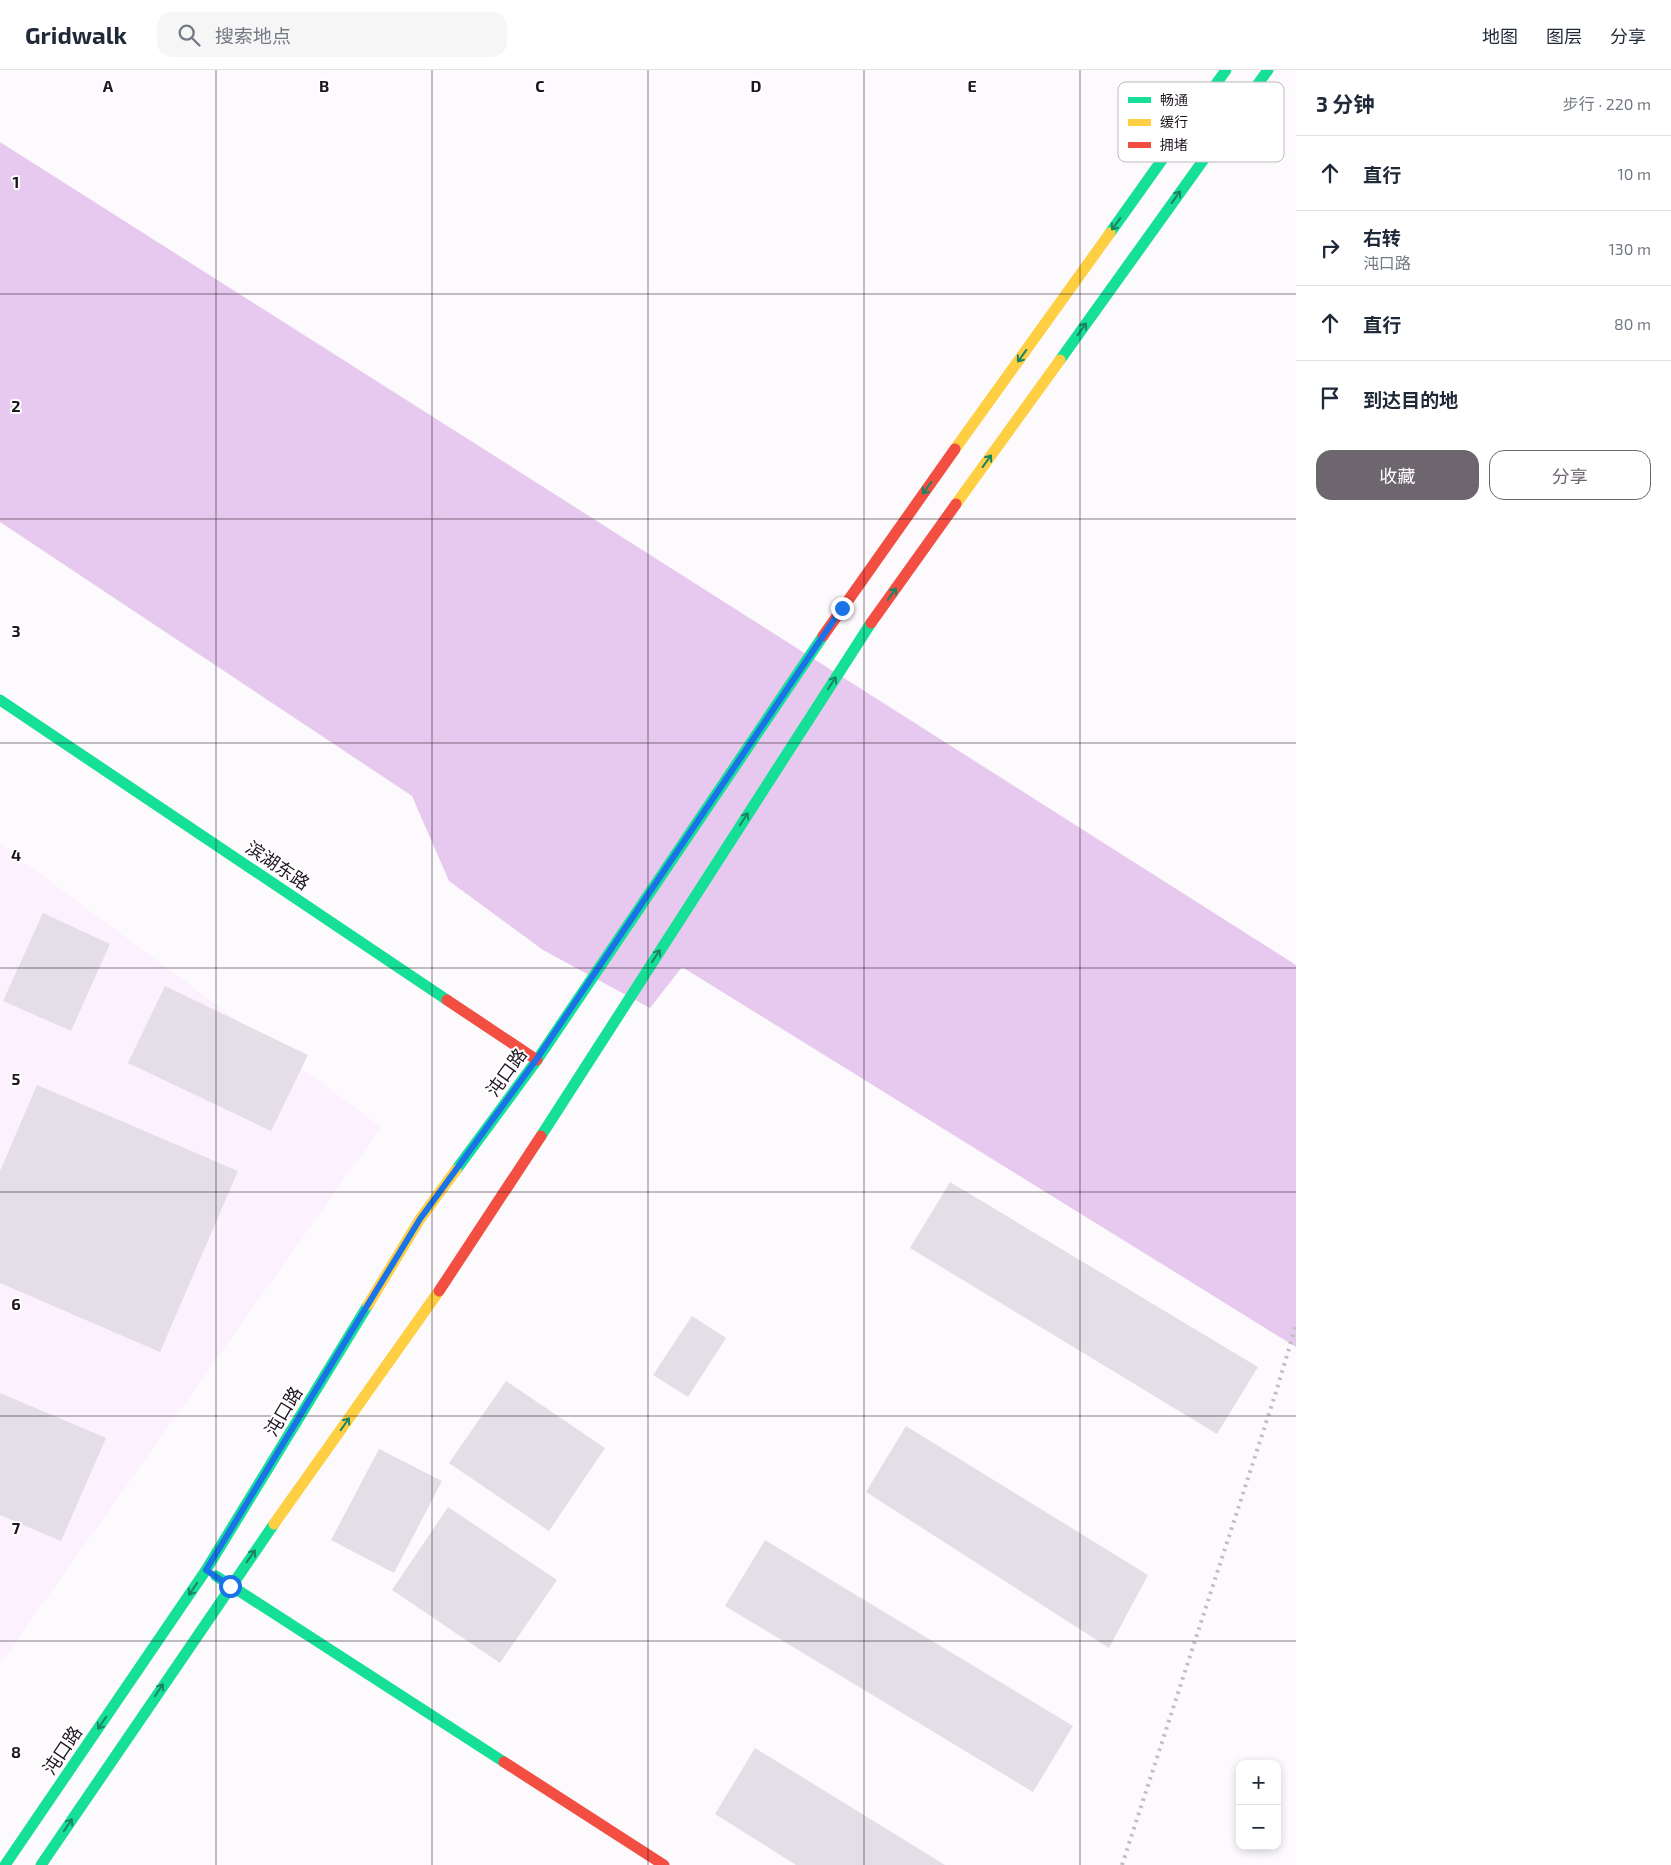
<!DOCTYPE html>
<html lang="zh">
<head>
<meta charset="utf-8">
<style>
	:root { --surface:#fff; --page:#f6f6f7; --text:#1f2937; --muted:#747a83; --line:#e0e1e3; --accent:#6d666e }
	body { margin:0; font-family:"Exo 2","Noto Sans SC",sans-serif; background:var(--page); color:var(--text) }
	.controls { position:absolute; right:15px; bottom:15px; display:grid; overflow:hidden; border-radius:10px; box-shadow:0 2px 8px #0003 }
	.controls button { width:45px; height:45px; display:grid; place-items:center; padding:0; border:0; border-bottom:1px solid var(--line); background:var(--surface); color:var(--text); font:25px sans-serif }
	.stop { position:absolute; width:15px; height:15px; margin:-11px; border:4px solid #1a73e8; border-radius:50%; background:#fff }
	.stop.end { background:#1a73e8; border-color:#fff; box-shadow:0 1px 5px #0008 }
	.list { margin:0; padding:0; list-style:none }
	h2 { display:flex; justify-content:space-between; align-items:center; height:65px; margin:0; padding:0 20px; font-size:21px }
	h2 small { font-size:16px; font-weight:400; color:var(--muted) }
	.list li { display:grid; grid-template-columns:32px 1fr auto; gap:15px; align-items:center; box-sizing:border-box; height:75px; padding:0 20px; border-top:1px solid var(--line) }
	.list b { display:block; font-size:19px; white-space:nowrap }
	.list p { margin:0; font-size:16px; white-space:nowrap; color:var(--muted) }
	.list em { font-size:16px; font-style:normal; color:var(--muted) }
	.actions { display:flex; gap:10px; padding:15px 20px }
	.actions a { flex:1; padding:11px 0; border:1px solid var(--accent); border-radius:15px; text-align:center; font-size:18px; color:var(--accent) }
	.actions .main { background:var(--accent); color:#fff }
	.icon { flex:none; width:28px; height:28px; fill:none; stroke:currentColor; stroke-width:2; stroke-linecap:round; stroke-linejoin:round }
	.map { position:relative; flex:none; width:1296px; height:1795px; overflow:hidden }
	header { display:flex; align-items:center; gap:30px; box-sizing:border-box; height:70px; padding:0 25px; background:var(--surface); border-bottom:1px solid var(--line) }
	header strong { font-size:24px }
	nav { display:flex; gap:28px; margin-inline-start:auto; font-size:18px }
	.search { width:350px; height:45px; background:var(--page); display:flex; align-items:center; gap:12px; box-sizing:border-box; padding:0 18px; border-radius:15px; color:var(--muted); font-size:19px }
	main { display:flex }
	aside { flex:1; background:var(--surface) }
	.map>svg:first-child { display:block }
	.built { fill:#fcf1ff }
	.water { fill:#e7c8ee }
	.building { fill:#e4dee6 }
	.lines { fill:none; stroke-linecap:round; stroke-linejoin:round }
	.fast { stroke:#16e098; stroke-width:11 }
	.slow { stroke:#ffcf43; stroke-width:11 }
	.jam { stroke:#f24e42; stroke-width:11 }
	.rail { stroke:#c1bec1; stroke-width:4; stroke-dasharray:2.5 5; stroke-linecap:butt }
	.oneway { stroke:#1a8562 }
	.route { stroke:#1a73e8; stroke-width:6 }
	.grid { fill:none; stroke:#1f1620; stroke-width:1; stroke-opacity:0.55 }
	.labels { text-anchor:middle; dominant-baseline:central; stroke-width:4; stroke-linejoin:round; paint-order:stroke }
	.street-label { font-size:18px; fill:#1f1620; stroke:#fff }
	.key { fill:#fff; stroke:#bcb9bc; stroke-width:1 }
	.key-label { font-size:14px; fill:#1f1620 }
	.grid-label { font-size:16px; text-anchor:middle; font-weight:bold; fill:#1f1620; stroke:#fff; stroke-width:4; stroke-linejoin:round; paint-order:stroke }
</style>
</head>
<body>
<header>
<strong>Gridwalk</strong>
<div class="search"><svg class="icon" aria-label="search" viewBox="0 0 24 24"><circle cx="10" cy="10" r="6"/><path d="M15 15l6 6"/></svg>搜索地点</div>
<nav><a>地图</a><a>图层</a><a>分享</a></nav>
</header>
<main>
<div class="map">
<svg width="1296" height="1795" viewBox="0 0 1296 1795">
	<rect width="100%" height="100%" fill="#fdfafe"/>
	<path class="built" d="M0 774 381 1057 0 1594Z"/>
	<path class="water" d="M0 72 1296 895V1277L682 897 650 938 543 880 449 811 412 726 0 452Z"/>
	<path class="building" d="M43 843 110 874 71 961 3 931Z
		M165 916 308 985 271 1061 128 993Z
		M37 1015 238 1101 160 1282 0 1213V1101Z
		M950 1112 1258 1297 1217 1364 910 1178Z
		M692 1246 726 1268 688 1327 653 1305Z
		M506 1311 605 1378 549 1461 449 1393Z
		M0 1323 106 1368 61 1471 0 1445Z
		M906 1356 1148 1505 1109 1578 866 1422Z
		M379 1379 442 1411 394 1503 331 1470Z
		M448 1437 557 1510 500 1593 392 1520Z
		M765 1470 1073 1656 1033 1722 725 1536Z
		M755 1678 945 1795H796L715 1744Z"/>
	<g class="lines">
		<path class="fast" d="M1110 163 1226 0
			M1060 290 1268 0
			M0 630 447 930
			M541 1066 871 553
			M456 1100 537 990 823 566
			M216 1506 504 1692
			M5 1795 206 1500 368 1235
			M41 1795 274 1454"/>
		<path class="slow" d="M955 379 1110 163
			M956 434 1060 290
			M368 1235 420 1149 456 1100
			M274 1454 439 1221"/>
		<path class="jam" d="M871 553 956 434
			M823 566 955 379
			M447 930 537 990
			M439 1221 541 1066
			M504 1692 664 1795"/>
		<path class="rail" d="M1122 1795 1276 1322 1296 1255"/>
	</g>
	<defs><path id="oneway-shaft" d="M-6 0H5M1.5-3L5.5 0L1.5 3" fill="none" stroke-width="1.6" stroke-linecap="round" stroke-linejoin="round" transform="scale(1.25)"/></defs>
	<g class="oneway">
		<use href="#oneway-shaft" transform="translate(1176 127) rotate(-54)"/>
		<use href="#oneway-shaft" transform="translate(1116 154) rotate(126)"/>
		<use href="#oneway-shaft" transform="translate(1082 259) rotate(-54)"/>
		<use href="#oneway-shaft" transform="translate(1022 286) rotate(126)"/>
		<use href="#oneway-shaft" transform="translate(987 391) rotate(-54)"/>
		<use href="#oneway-shaft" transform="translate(927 418) rotate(126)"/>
		<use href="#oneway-shaft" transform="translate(892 524) rotate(-54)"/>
		<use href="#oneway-shaft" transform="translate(832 613) rotate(-57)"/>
		<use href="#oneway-shaft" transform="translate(744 749) rotate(-57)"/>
		<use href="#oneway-shaft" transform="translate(656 886) rotate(-57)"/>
		<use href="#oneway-shaft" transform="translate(345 1354) rotate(-55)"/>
		<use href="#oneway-shaft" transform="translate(251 1486) rotate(-55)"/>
		<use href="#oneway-shaft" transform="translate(193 1519) rotate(124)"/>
		<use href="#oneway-shaft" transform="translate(159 1620) rotate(-56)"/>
		<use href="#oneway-shaft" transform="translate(102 1653) rotate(124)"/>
		<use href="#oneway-shaft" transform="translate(68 1755) rotate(-56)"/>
	</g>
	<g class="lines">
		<path class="route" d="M230 1516 206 1500 420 1149 536 990 842 538"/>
	</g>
	<path class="grid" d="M216 0V1795M432 0V1795M648 0V1795M864 0V1795M1080 0V1795M0 224H1296M0 449H1296M0 673H1296M0 898H1296M0 1122H1296M0 1346H1296M0 1571H1296"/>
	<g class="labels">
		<g class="street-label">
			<text transform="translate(278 795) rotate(34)">滨湖东路</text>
			<text transform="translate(506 1002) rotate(-54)">沌口路</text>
			<text transform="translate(283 1341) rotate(-59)">沌口路</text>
			<text transform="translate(62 1680) rotate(-56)">沌口路</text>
		</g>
	</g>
	<rect x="1118" y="12" width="166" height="80" rx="8" class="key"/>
	<rect x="1128" y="27" width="23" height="6" fill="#16e098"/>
	<rect x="1128" y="49" width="23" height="7" fill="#ffcf43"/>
	<rect x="1128" y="72" width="23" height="6" fill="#f24e42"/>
	<g class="key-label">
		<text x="1160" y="35">畅通</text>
		<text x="1160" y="57">缓行</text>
		<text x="1160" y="80">拥堵</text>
	</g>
	<g class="grid-label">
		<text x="108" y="22">A</text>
		<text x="324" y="22">B</text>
		<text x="540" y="22">C</text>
		<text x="756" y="22">D</text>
		<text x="972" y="22">E</text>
		<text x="16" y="118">1</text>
		<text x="16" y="342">2</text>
		<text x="16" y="567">3</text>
		<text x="16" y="791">4</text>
		<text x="16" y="1015">5</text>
		<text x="16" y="1240">6</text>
		<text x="16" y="1464">7</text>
		<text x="16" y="1688">8</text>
	</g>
</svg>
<div class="controls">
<button>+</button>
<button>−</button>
</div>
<div class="stop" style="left:230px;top:1516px"></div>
<div class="stop end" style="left:842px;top:538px"></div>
</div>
<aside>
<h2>3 分钟<small>步行 · 220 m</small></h2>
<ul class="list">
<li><svg class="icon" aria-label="ahead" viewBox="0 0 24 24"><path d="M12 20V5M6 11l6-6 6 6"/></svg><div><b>直行</b></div><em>10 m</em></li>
<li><svg class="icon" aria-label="right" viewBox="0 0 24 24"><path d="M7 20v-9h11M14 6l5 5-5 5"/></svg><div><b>右转</b><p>沌口路</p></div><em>130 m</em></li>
<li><svg class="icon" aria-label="ahead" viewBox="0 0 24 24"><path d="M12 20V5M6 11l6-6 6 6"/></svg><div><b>直行</b></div><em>80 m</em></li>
<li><svg class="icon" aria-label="arrive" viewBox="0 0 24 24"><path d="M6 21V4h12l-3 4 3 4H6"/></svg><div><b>到达目的地</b></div></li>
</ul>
<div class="actions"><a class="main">收藏</a><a>分享</a></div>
</aside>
</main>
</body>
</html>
